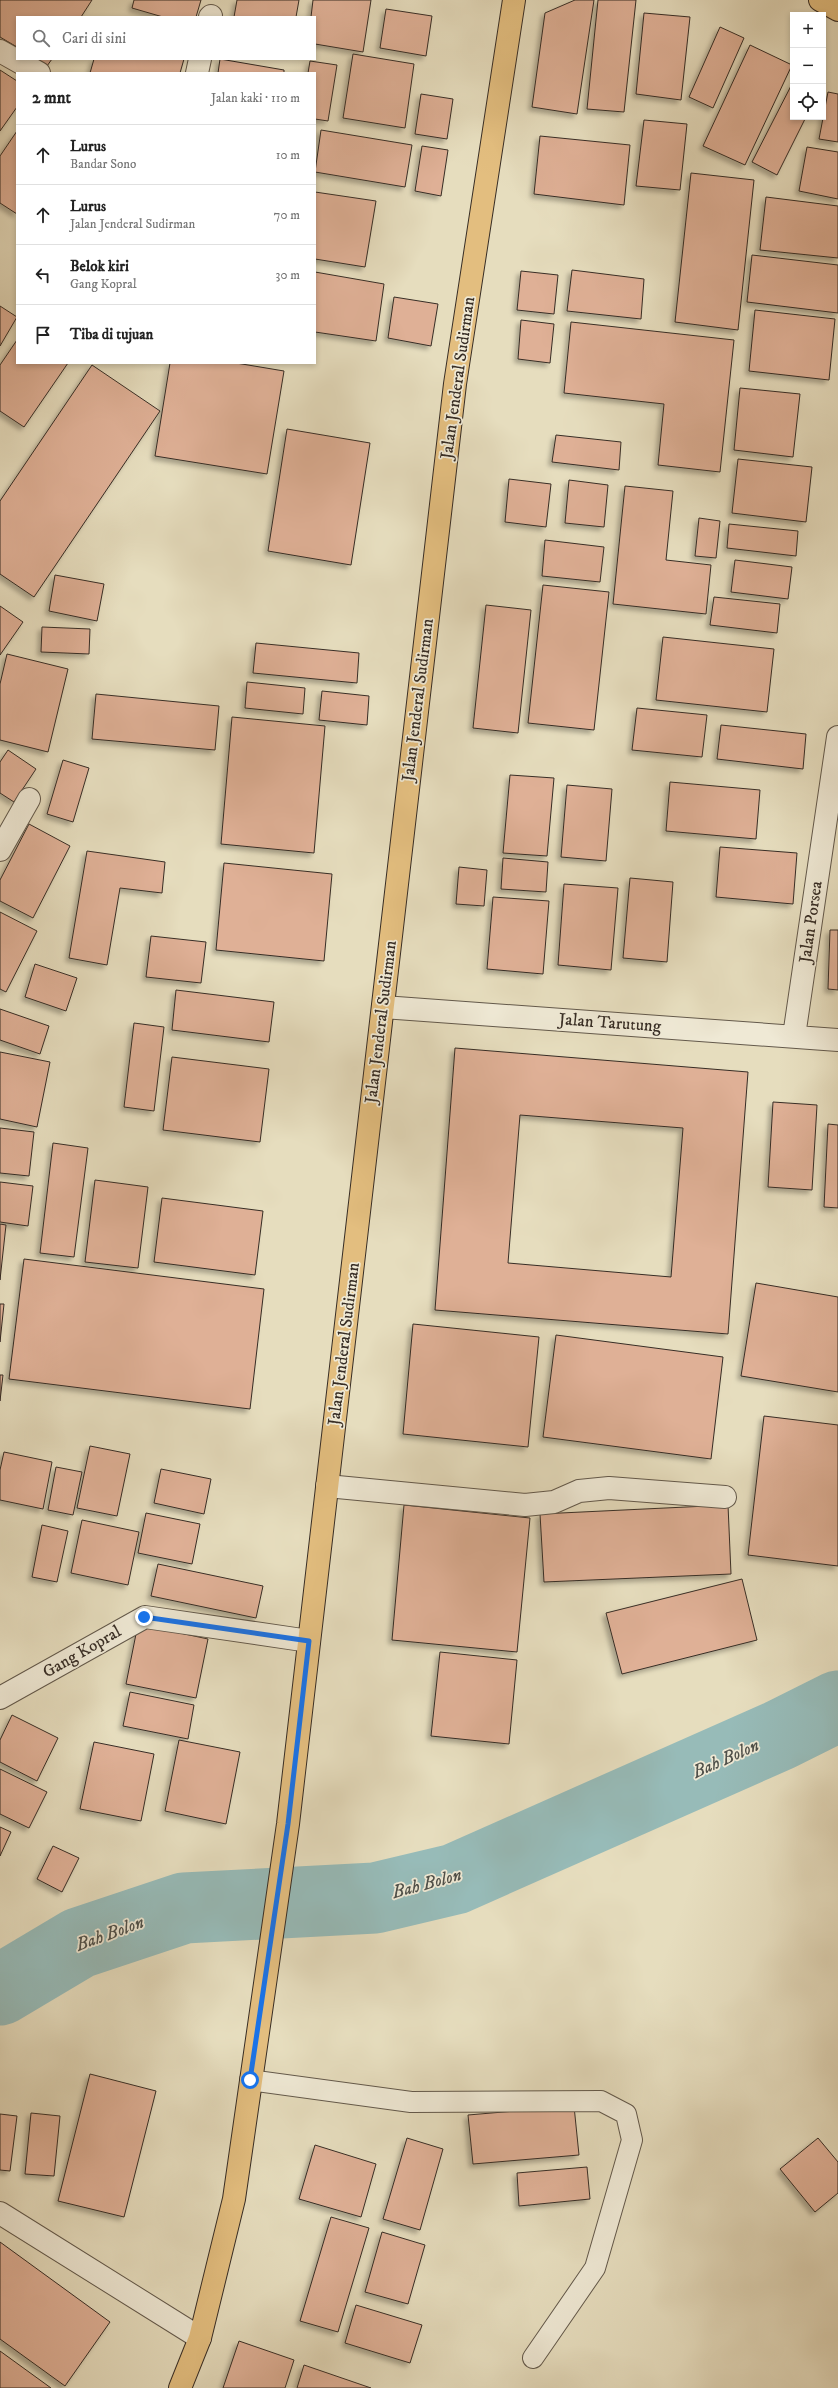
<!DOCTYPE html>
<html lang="id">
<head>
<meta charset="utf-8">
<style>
	:root { --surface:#fff; --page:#f6f6f6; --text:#222; --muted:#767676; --line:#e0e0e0 }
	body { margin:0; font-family:"IM FELL DW Pica",serif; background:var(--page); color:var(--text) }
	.controls { position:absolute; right:12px; top:12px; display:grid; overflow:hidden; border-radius:0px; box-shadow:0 2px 6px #0003 }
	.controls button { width:36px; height:36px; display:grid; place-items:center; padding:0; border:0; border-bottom:1px solid var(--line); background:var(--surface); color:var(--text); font:20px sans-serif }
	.stop { position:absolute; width:12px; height:12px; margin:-9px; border:3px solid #1a73e8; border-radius:50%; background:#fff }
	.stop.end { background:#1a73e8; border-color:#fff; box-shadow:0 1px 4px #0008 }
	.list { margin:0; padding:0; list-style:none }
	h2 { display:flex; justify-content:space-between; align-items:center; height:52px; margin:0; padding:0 16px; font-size:17px }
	h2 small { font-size:13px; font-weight:400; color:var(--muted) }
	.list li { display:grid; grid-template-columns:26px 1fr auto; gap:12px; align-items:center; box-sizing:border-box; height:60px; padding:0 16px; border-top:1px solid var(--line) }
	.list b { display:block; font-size:15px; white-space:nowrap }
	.list p { margin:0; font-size:13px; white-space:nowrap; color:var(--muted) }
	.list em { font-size:13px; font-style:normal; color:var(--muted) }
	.icon { flex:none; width:22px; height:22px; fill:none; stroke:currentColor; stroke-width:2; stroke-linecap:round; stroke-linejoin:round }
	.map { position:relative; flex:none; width:838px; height:2388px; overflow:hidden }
	.search { position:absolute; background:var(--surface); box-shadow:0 2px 6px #0003; left:16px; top:16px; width:300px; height:44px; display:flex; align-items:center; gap:10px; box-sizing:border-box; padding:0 14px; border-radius:0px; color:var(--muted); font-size:15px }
	.panel { position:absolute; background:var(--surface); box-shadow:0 2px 6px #0003; left:16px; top:72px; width:300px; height:292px; border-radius:0px }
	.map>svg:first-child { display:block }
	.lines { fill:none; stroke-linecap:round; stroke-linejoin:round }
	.river { stroke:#97bbb8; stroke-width:71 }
	.building { fill:#dfb096; stroke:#372d25; fill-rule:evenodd; filter:url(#shadow) }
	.lane-casing { stroke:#63594b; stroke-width:22 }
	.street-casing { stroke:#63594b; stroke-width:24 }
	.primary-casing { stroke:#372d25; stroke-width:24 }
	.lane { stroke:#efe9d5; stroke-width:20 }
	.street { stroke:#efe9d5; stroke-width:22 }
	.primary { stroke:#e3be7f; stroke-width:22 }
	.route { stroke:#1a73e8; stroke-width:5 }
	.labels { text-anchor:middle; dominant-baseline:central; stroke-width:3.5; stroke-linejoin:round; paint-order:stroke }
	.street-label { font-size:17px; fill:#372d25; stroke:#efe9d5 }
	.water-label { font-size:18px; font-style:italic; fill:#4f504a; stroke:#efe9d5 }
</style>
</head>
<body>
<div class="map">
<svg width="838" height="2388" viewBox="0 0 838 2388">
	<defs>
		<filter id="shadow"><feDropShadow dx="-3.5" dy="3.5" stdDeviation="2" flood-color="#0004"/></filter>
	</defs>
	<rect width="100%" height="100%" fill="#e6ddbe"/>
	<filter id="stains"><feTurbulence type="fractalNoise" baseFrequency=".005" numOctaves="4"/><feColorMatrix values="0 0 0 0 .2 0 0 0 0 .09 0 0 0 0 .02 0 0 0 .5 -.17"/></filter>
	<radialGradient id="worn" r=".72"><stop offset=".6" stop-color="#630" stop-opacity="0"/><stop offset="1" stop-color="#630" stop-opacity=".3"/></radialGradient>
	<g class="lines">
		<path class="river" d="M0 1990 79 1943 184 1908 375 1898 455 1879 780 1735 838 1706"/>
	</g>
	<path class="building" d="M0 0H92L81 17H17V47L0 37Z
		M134 0H201L196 17H163L132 8Z
		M237 0H299L296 17H234Z
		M313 0H371L363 52 315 44V17H311Z
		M575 0H594L577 114 532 107 545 13Z
		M598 0H636L624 112 587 109Z
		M386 9 432 16 426 56 380 48Z
		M644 13 690 17 681 100 636 94Z
		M720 27 744 38 713 108 689 97Z
		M750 45 792 65 745 165 703 146Z
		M353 54 414 64 405 128 343 118Z
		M36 59H52L47 66Z
		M94 59H184L180 73H90Z
		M220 59 284 70V73H218Z
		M310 61 337 65 328 121 315 119V73H308Z
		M0 70 17 81V107L0 131Z
		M793 82V117H806L777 175 752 162Z
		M828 92 838 94V142L819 139Z
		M421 94 453 99 447 139 415 134Z
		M644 120 687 124 680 190 636 186Z
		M321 130 412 145 405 187 315 172Z
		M17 131V214L0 203V156Z
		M540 136 630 145 624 205 534 194Z
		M422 146 448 150 441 196 415 191Z
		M807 147 838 152V199L799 191Z
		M691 173 754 180 738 330 675 322Z
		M315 192 376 201 365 267 315 259Z
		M766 197 838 206V258L760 250Z
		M752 255 838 265V313L747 302Z
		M572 270 644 279 641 319 567 311Z
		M521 271 558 275 554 314 517 310Z
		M315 272 384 284 376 341 315 332Z
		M394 297 438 304 431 346 388 338Z
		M0 306 17 317 0 346Z
		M755 310 835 319 829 380 749 371Z
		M521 320 554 324 550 363 518 359Z
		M571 322 734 340 720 472 658 465 664 404 564 393Z
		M17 340V363H68L24 427 0 411V365Z
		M170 363H236L284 371 267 474 155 456Z
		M92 365 160 411 34 597 0 574V501Z
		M740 388 800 394 793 457 734 450Z
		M287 429 370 443 351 565 268 551Z
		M556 435 621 442 619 470 552 462Z
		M738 459 812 467 806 522 732 513Z
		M509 479 551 484 546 527 505 522Z
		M569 480 608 485 604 527 565 523Z
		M625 486 673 491 666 560 711 565 706 614 613 604Z
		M699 518 720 521 716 558 695 556Z
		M729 524 798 531 796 556 727 548Z
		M545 540 604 547 600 582 542 576Z
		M735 560 792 567 788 599 731 592Z
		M55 575 104 584 97 621 49 611Z
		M543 585 609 592 594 730 528 723Z
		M714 597 780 604 777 633 710 625Z
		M486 605 531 610 518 733 473 728Z
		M0 606 23 622 0 655Z
		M42 627 90 629 89 654 41 652Z
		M663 637 774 649 767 712 656 700Z
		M256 643 359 653 357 683 253 673Z
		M7 654 68 669 48 752 0 740V684Z
		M247 682 305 688 303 714 245 708Z
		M322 691 369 696 367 725 319 720Z
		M96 694 219 706 215 750 92 739Z
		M637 708 707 715 702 757 632 750Z
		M232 717 325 726 314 853 221 844Z
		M721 725 806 734 803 769 717 759Z
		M8 750 36 769 14 802 0 793V762Z
		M63 760 89 768 73 822 47 814Z
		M510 775 554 778 547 856 503 853Z
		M670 782 760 790 756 839 666 831Z
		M567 785 612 789 606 861 561 857Z
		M29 824 70 846 33 918 0 901V880Z
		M720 847 797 853 793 904 716 897Z
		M87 851 165 862 162 893 120 888 107 965 69 958Z
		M503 858 548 862 546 892 501 889Z
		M224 863 332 874 324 961 216 950Z
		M459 867 487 870 484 906 456 904Z
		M630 878 673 882 667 962 623 958Z
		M564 884 618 888 611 970 558 965Z
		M493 897 549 901 543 974 487 969Z
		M0 912 37 931 6 992 0 989Z
		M830 930H838V990L828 989Z
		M151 936 206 942 201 983 146 977Z
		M35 964 77 978 66 1011 25 997Z
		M176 990 274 1002 269 1042 172 1030Z
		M0 1009 49 1026 40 1054 0 1040Z
		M134 1023 164 1027 154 1111 124 1107Z
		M455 1048 748 1072 728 1334 435 1310ZM520 1115 683 1128 671 1277 508 1263Z
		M0 1052 50 1062 37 1127 0 1119Z
		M172 1057 269 1069 260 1142 163 1130Z
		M773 1102 817 1105 812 1190 768 1187Z
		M828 1124 838 1125V1208L824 1207Z
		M0 1128 34 1132 29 1176 0 1173Z
		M53 1143 88 1148 74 1257 40 1253Z
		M95 1180 148 1187 138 1268 85 1262Z
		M0 1182 33 1186 28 1226 0 1222Z
		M162 1198 263 1211 255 1275 154 1262Z
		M0 1224 6 1225 0 1280Z
		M24 1259 264 1289 250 1409 9 1379Z
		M756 1283 838 1297V1392L741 1376Z
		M0 1304H4L0 1342Z
		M413 1324 539 1337 528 1447 403 1434Z
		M556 1335 723 1357 711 1459 543 1437Z
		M0 1375H3L0 1401Z
		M764 1416 838 1425V1566L748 1555Z
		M90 1446 130 1454 117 1516 77 1508Z
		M4 1452 52 1462 43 1509 0 1500V1470Z
		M56 1467 82 1472 73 1515 48 1510Z
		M161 1469 211 1479 204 1514 154 1503Z
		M404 1505 530 1518 517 1652 392 1640Z
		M728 1505 731 1574 544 1582 540 1514Z
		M146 1513 200 1524 192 1564 138 1553Z
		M82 1520 139 1532 128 1585 71 1573Z
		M42 1525 68 1531 57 1582 32 1577Z
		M158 1564 263 1586 256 1618 151 1596Z
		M742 1579 757 1640 622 1674 606 1613Z
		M138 1624 208 1639 196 1698 126 1684Z
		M440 1652 517 1660 509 1744 431 1736Z
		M130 1692 194 1705 188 1739 123 1726Z
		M12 1715 58 1738 37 1781 0 1762V1740Z
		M179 1740 240 1752 226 1824 165 1811Z
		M94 1742 154 1754 141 1821 80 1809Z
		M0 1769 47 1792 29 1828 0 1814Z
		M0 1827 11 1832 0 1856Z
		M53 1846 79 1858 62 1892 37 1879Z
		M90 2074 156 2091 124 2217 58 2201Z
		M574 2106 579 2155 473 2164 468 2115Z
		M31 2113 60 2116 54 2176 25 2174Z
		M0 2114 17 2116 10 2171 0 2170Z
		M407 2138 443 2149 420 2230 383 2219Z
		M818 2138 838 2162V2193L815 2212 780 2169Z
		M315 2145 376 2164 361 2217 299 2199Z
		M587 2167 590 2199 519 2206 517 2173Z
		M331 2217 369 2228 338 2332 300 2321Z
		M382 2232 425 2245 408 2304 365 2292Z
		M0 2242 110 2322 65 2386 0 2339Z
		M356 2305 422 2325 410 2363 345 2343Z
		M239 2341 294 2360 285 2388H223Z
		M0 2351 51 2388H0Z
		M304 2365 371 2388H297Z"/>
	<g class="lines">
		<defs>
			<path id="lane" d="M250 2080 411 2102 601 2101 626 2114 632 2140 595 2268 533 2358"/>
			<path id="street" d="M210 17 211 16
				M0 51 39 73
				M197 73 200 59
				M0 850 29 799
				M383 1007 838 1040
				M794 1036 838 737
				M327 1486 525 1505 554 1502 579 1491 609 1488 725 1497
				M0 1698 145 1617 309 1641
				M0 2213 200 2338"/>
			<path id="primary" d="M820 0 838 10
				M180 2388 200 2338 234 2199 288 1824 455 384 514 0"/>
		</defs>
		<use href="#lane" class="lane-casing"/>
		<use href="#street" class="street-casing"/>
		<use href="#primary" class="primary-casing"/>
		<use href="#lane" class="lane"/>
		<use href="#street" class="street"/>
		<use href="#primary" class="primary"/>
	</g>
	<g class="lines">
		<path class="route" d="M144 1617 309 1641 288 1824 250 2080"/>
	</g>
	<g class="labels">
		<g class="street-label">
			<text transform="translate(458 378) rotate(-82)">Jalan Jenderal Sudirman</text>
			<text transform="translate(418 700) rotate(-83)">Jalan Jenderal Sudirman</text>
			<text transform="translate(811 922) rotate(-82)">Jalan Porsea</text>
			<text transform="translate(381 1022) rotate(-83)">Jalan Jenderal Sudirman</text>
			<text transform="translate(610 1023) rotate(4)">Jalan Tarutung</text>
			<text transform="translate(344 1344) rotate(-83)">Jalan Jenderal Sudirman</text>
			<text transform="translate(82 1652) rotate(-30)">Gang Kopral</text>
		</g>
		<g class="water-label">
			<text transform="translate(726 1759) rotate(-24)">Bah Bolon</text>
			<text transform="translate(427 1884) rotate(-15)">Bah Bolon</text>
			<text transform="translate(110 1934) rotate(-20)">Bah Bolon</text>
		</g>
	</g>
	<rect width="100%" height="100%" filter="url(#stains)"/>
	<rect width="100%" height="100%" fill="url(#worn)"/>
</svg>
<div class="controls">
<button>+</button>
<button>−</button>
<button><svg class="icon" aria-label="locate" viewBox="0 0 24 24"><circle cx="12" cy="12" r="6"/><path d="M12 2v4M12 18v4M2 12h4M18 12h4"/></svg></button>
</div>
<div class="stop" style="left:250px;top:2080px"></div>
<div class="stop end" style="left:144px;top:1617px"></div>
<div class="search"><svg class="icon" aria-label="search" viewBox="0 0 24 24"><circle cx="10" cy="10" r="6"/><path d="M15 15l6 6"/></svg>Cari di sini</div>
<section class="panel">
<h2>2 mnt<small>Jalan kaki · 110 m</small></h2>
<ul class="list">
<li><svg class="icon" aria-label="ahead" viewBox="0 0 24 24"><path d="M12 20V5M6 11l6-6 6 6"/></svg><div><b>Lurus</b><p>Bandar Sono</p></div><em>10 m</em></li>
<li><svg class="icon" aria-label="ahead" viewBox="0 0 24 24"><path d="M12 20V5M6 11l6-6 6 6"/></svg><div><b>Lurus</b><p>Jalan Jenderal Sudirman</p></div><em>70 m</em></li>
<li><svg class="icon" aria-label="left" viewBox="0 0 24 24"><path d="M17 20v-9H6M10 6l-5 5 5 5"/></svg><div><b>Belok kiri</b><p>Gang Kopral</p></div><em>30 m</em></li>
<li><svg class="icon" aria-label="arrive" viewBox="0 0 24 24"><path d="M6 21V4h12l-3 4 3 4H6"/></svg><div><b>Tiba di tujuan</b></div></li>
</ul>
</section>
</div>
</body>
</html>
